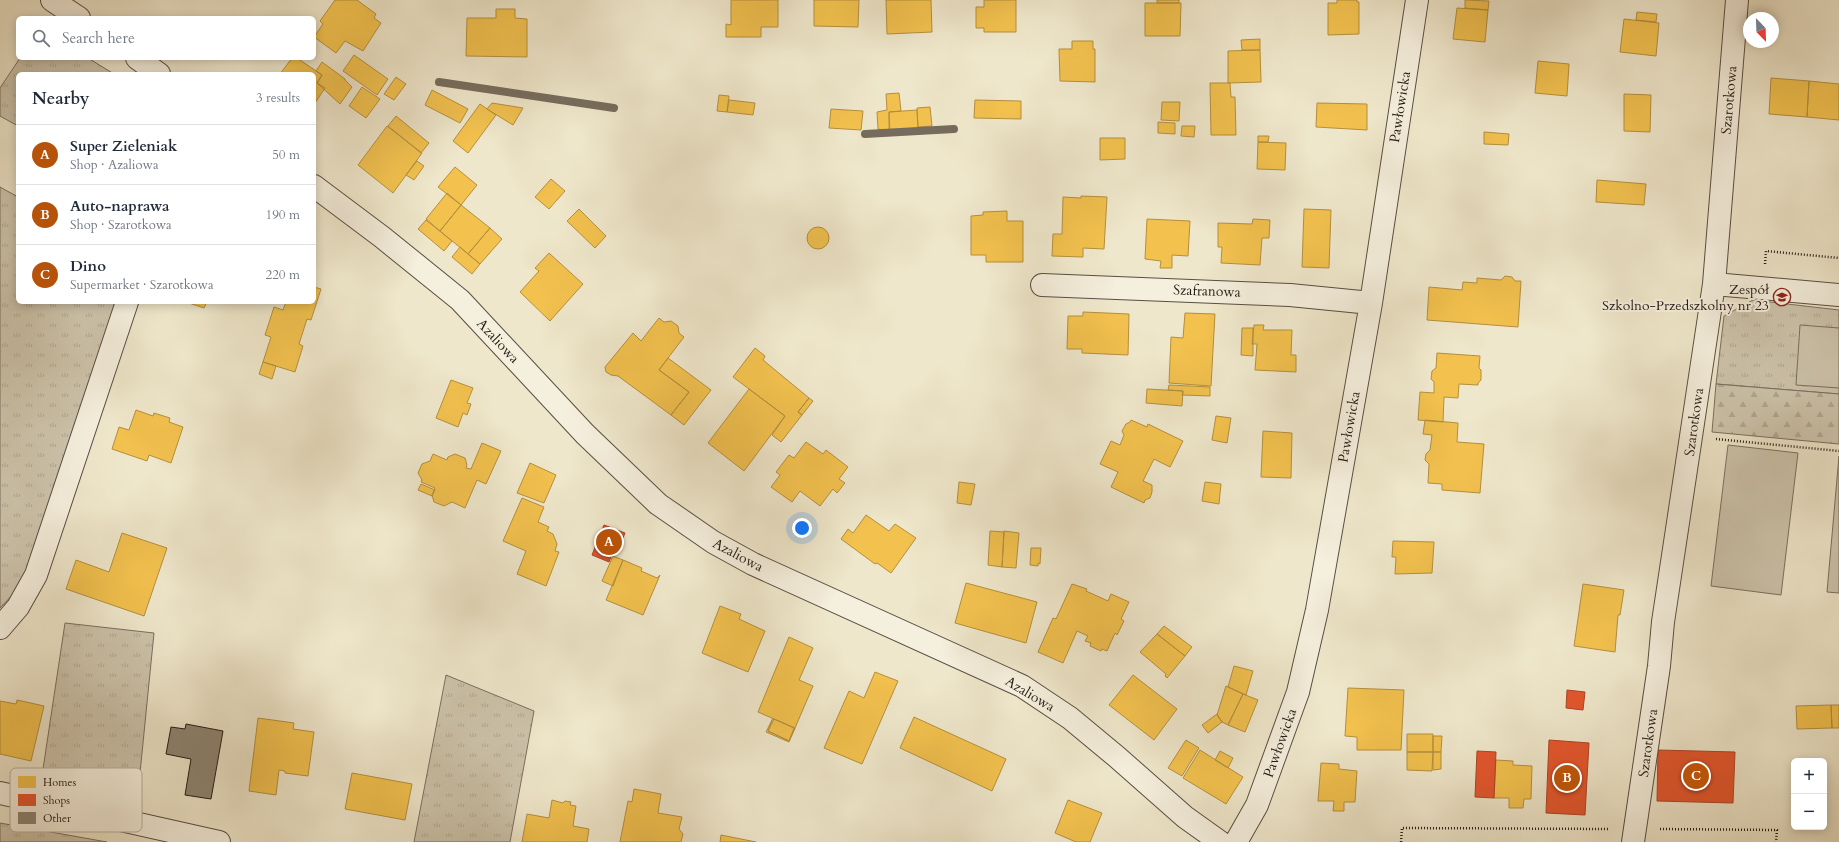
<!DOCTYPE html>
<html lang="en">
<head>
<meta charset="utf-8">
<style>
	:root { --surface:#fff; --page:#f2f2f3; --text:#1f2937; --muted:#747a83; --line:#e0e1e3; --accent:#b45309 }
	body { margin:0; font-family:Cardo,serif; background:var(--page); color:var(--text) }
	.controls { position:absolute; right:12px; bottom:12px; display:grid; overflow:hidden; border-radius:6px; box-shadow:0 2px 10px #0003 }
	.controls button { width:36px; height:36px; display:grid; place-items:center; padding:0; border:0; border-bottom:1px solid var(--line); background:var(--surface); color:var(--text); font:20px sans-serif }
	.compass { position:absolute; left:1743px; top:12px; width:36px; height:36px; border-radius:50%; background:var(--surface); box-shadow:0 2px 10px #0003; rotate:157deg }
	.you { position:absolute; left:802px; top:528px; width:14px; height:14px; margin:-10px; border:3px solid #fff; border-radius:50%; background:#1a73e8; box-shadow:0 0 0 6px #1a73e833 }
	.badge { display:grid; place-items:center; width:26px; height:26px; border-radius:50%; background:var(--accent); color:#fff; font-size:13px; font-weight:700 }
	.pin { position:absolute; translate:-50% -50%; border:2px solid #fff; box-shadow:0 1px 4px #0006 }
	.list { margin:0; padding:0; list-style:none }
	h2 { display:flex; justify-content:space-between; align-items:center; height:52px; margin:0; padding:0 16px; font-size:17px }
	h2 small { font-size:13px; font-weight:400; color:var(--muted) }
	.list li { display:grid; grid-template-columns:26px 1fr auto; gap:12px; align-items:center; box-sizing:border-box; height:60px; padding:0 16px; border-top:1px solid var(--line) }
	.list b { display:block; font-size:15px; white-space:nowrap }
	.list p { margin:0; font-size:13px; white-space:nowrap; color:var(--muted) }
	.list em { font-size:13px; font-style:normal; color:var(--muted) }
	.icon { flex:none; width:22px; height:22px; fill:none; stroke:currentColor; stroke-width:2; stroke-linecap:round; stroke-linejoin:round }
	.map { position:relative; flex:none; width:1839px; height:842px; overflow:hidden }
	.search { position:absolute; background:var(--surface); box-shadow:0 2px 10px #0003; left:16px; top:16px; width:300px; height:44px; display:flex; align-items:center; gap:10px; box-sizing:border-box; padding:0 14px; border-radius:6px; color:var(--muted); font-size:15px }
	.panel { position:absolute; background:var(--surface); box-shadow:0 2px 10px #0003; left:16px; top:72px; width:300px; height:232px; border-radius:6px }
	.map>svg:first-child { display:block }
	.grass { fill:url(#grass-tufts); stroke:#797060 }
	.forest { fill:url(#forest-firs); stroke:#797060 }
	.pitch { fill:#cdc4ac; stroke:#797060 }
	.homes { fill:#f2c14e; stroke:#b48f3d }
	.shops { fill:#e4572e; stroke:#ab4526 }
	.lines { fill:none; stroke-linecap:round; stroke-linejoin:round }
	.stream { stroke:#756c5d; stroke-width:8 }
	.building { fill:#8e8574; stroke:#251b15 }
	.minor-casing { stroke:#584e42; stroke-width:24 }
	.path { stroke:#251b15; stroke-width:2.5; stroke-dasharray:1 2; stroke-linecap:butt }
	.minor { stroke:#f5efdd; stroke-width:22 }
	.labels { text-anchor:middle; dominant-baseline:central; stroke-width:4; stroke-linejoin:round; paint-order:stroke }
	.street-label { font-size:14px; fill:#251b15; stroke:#f5efdd }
	.poi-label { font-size:14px; fill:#251b15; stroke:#f5efdd; text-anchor:end }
	.key { fill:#f5efdd; stroke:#b7afa1; stroke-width:1 }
	.key-label { font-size:11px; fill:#251b15 }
</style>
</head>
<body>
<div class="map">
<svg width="1839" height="842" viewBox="0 0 1839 842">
	<defs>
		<pattern id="grass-tufts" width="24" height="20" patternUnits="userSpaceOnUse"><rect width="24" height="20" fill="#cdc4ac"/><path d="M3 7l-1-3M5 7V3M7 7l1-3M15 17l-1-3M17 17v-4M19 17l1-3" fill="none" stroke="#b0a893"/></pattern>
		<pattern id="forest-firs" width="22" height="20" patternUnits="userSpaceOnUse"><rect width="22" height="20" fill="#cdc4ac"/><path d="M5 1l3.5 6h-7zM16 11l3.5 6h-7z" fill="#b0a893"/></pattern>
	</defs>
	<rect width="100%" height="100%" fill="#efe7cb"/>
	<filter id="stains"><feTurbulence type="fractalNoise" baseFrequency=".005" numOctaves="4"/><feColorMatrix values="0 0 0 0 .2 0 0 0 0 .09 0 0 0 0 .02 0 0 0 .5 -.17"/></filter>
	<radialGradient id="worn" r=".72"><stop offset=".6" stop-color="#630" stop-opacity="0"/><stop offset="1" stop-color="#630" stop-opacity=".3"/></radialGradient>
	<path class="grass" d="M20 58H88L114 74H18V126L0 116V88Z
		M0 187 18 197V302H117L50 505 20 587 0 608Z
		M1753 300 1839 310V394L1716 384 1724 316Z
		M65 623 154 633 136 813 40 789Z
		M446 675 534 711 510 842H414Z
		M0 823 107 842H0Z"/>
	<path class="forest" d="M1716 384 1839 394V444L1712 432Z"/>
	<path class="pitch" d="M1800 325 1839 328V388L1796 385Z
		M1728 445 1798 453 1781 595 1711 586Z
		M1839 456V593L1827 592Z"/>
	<path class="homes" d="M335 0H357L376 14 374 18 381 23 363 51 345 41 336 53 314 37 323 24 320 21Z
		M731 0H778V27H761V37H726V24L731 25Z
		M814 0H859L858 27 814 26Z
		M886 0H931L932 32 887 34Z
		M984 0H1016V32H984V28H976V7H984Z
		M1157 0H1179V3H1157Z
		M1337 0H1357V2H1359V34L1328 35V3H1337Z
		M1465 0 1489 1 1488 10 1465 8Z
		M1145 3H1181L1180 36H1145Z
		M1457 8 1488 10 1485 42 1453 39Z
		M496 9H515V18L527 19V57L466 56 467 18H496Z
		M1637 12 1657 14 1656 22 1636 20Z
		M1624 19 1659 23 1656 56 1620 52Z
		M1260 39V50H1242L1241 40Z
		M1072 41H1093V49H1095V82L1060 81 1059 49H1072Z
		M1260 50 1261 82 1228 83V51Z
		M354 55 388 79 377 95 343 71Z
		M292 58H297L322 75 317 83 325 88 315 103 314 74H280Z
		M1538 61 1569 64 1567 96 1535 93Z
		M322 62 345 79V80L352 87 340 104 317 83 322 75 316 71Z
		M396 77 406 84 394 100 384 94Z
		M1771 78 1809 81 1807 117 1769 114Z
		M1809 81 1839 84V120L1807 117Z
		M1210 83H1230L1231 97H1235L1236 135H1211Z
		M362 87 380 99 366 118 349 106Z
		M432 90 468 109 460 123 425 105Z
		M899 93 901 111 889 112V131L878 129 877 112 887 110 886 94Z
		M1624 94 1651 95 1650 132 1624 131Z
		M719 95 729 96 727 112 717 111Z
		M729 100 755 103 753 115 727 112Z
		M975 100 1021 101V119L974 118Z
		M1162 102H1180L1179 121 1161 120Z
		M492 103 523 108 513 125 487 109Z
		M1317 103 1367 104V130L1316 127Z
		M480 104 496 115 468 153 453 141Z
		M930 107 932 126 918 127 917 108Z
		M831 109 863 111 861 130 829 128Z
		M917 110 918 130 890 132 889 112Z
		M396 116 429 143 421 153 388 126Z
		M1158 122 1175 123V134L1158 133Z
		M387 126 422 153 393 193 358 165Z
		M1182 126H1195L1194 137 1181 136Z
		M1484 132 1509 134 1508 145 1484 144Z
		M1258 136H1269L1268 142H1258Z
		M1100 138H1125V159L1100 160Z
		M1258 142 1286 143 1285 170 1257 169Z
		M417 161 424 166 414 180 406 175Z
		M455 167 477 185 461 205 438 187Z
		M551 179 565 191 549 209 535 197Z
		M1597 180 1646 184 1644 205 1596 202Z
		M447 193 461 205 440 231 426 219Z
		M1081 196 1107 197 1104 249 1083 248V257L1052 256 1053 234H1062L1063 197 1081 198Z
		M461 205 490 228 468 254 440 231Z
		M579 209 606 236 595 248 567 221Z
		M1304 209 1331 210 1329 268 1302 267Z
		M1007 211V221H1023V262H986V255H971V216L983 215V212Z
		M1147 219 1190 221 1188 256 1172 255V268H1160L1161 261 1145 259Z
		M1253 219 1270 220 1269 238H1262L1260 265 1221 263 1222 247H1218V223L1252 224Z
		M426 220 452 241 444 251 418 229Z
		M807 238a11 11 0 1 1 22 0a11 11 0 1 1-22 0Z
		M490 228 502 239 480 264 468 254Z
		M460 247 480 264 472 274 452 257Z
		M549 253 583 284 550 321 520 292 539 271 535 268Z
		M1505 276 1512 277 1515 281H1521L1518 327 1427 320 1429 287 1462 290 1463 282 1477 283V278L1501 280Z
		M314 287 321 289 311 320 307 319 299 344 303 346 295 372 263 362 271 337 265 335 274 307 283 310 286 302H314Z
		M186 302H207L204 308Z
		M1083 312 1129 314 1128 355 1082 353V349H1067L1068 316H1083Z
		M1185 313 1215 314 1211 386 1169 383 1171 337 1183 338Z
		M659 318 664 322 671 321 678 326 679 333 684 337 659 370 689 392 671 415 618 376 611 375 606 372 605 367 633 333 641 341Z
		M1254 325H1264L1263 330H1292L1291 355H1296V372L1255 370 1257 344H1252Z
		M1242 328H1253V356L1241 355Z
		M755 348 765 356 763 360 809 398 798 412 802 415 781 442 772 435 785 416 733 377Z
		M1437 353 1480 356 1479 368 1481 370V380L1478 383V385L1459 384 1458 398 1444 397 1443 422 1418 420 1420 392 1434 393V382L1431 379 1432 371 1436 368Z
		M668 358 711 390 684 425 671 415 689 392 659 370Z
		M263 362 276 366 272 379 259 374Z
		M451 380 473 388 467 403 471 404 467 415 463 413 458 427 436 418Z
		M1169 385 1210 387V396L1182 395 1183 391 1168 390Z
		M749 389 785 416 744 471 708 443Z
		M1147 389 1183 391 1182 406 1146 403Z
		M809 398 813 401 802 415 798 412Z
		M136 410 153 416 154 413 170 418 169 422 183 427 171 463 149 455 147 461 112 449 119 427 129 430Z
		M1216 416 1231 418 1227 443 1212 440Z
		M1131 420 1147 427 1148 424 1183 441 1170 467 1154 459 1143 481 1152 485V492L1150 498 1145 500 1144 503 1111 487 1118 472 1100 464 1111 441 1120 445 1124 435 1122 431 1126 424 1130 422Z
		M1425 420 1458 423 1457 442 1484 444 1480 493 1442 490V484L1428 483 1429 464 1425 460 1426 454 1430 450 1432 435 1423 434Z
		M1263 431 1292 433 1291 478 1261 477Z
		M806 442 823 454 826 450 848 467 839 479 845 483 837 493 833 489 820 506 800 491 792 502 771 487 780 475 776 472 789 455 794 458Z
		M482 443 501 451 486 484 477 480 465 508 452 502 444 506 434 502 432 495 435 488 421 482 422 480 418 473 422 464 430 461 433 454 447 460 448 457 455 454 465 458 467 465 466 468 471 469Z
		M530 463 556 475 544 503 517 493Z
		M959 482 975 484 971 505 957 503Z
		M1205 482 1221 484 1219 504 1202 501Z
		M421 484 435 490 432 496 418 490Z
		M522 498 544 507 538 522 549 527 547 531 553 534 557 544 555 551 559 552 546 586 517 574 526 551 503 541Z
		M866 515 889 531 895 524 916 538 891 573 877 563 875 564 841 539 848 529 853 533Z
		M990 531 1004 532 1002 567 988 565Z
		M1004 531 1019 533 1016 568 1002 567Z
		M122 533 167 548 144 616 66 589 76 560 109 572Z
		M1393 541 1434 542 1432 573 1395 574 1396 557H1392Z
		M1031 548H1041L1040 564 1038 563V566L1030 565Z
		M613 556 623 560 613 586 602 581Z
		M623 560 642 568 641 571 657 578 660 575 643 615 606 600Z
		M966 583 1037 602 1026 643 955 623Z
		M1072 584 1087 589 1086 591 1108 601 1111 594 1129 602 1121 619 1124 621 1117 635 1115 633 1107 651 1102 649 1101 651 1090 646 1091 643 1085 641 1088 636 1077 631 1063 663 1038 652 1053 618 1056 619Z
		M1583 584 1624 590 1620 615H1618L1615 652 1574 646Z
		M720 606 741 614 739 619 765 631 748 672 702 653Z
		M1164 626 1192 647 1185 656 1157 634Z
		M1157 634 1185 656 1167 678 1165 676 1166 674 1140 652Z
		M789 637 813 648 799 680 813 686 795 728 758 712Z
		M1234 666 1253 671 1246 695 1228 687Z
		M875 672 898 681 862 764 824 748 849 691 864 698Z
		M1133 675 1177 709 1154 740 1109 705Z
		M1226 686 1243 694 1228 725 1222 722 1217 715Z
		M1348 688 1404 690 1401 750H1357V737L1345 736Z
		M1243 694 1258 700 1245 732 1228 725Z
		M17 700 44 706 31 761 0 754V701L16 704Z
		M1831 705 1832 728 1797 729 1796 706Z
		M1831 705H1839V728H1832Z
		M1217 714 1222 722 1208 733 1202 725Z
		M914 717 1006 759 992 791 900 748Z
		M258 718 294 723 293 729 314 732 308 776 285 773V771L279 770 276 795 249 791Z
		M773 718 768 731 789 741 795 728 789 742 766 732Z
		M774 719 794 728 789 741 768 731Z
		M1407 734H1433V752H1407Z
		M1433 736H1442L1441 752H1433Z
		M1186 740 1199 748 1182 776 1168 768Z
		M1200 750 1243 777 1226 804 1183 778Z
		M1220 751 1233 758 1228 768 1215 760Z
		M1407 752H1433L1432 771 1407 770Z
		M1433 752H1441V769L1433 770Z
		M1496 760 1513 761V765L1532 766 1531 799H1524L1523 808H1509V798H1494Z
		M1321 763 1339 764V769L1357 771 1355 802H1344V811H1333L1334 801H1318Z
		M352 773 412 784 405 820 345 809Z
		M634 789 661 794 658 813 682 817 679 829 683 834 681 842H620L628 801 632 802Z
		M552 800 563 803 565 801 571 802 570 805 576 806 573 826 589 829 587 842H522L527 814 549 818Z
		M1068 800 1102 813 1090 842H1076L1055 833Z
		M721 835 756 842H720Z"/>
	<path class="shops" d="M604 525 625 533 617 552 613 551 609 562 592 555Z
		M1567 690 1585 692 1583 710 1566 708Z
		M1549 740 1589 743 1585 815 1546 813Z
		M1658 750 1735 752 1733 803 1657 801Z
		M1477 751 1496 752 1494 798 1475 797Z"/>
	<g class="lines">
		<path class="stream" d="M439 82 614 108
			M865 134 954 129"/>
	</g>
	<path class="building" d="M186 724 223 731 211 799 185 795 191 759 166 754 171 727 185 729Z"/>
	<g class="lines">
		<defs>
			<path id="minor" d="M52 0 79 18
				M137 58 159 74
				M314 186 382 237 460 300 585 434 658 504 713 542 753 564 1022 686 1070 718 1117 757 1185 817 1220 842
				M1714 284 1839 295
				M1042 285 1290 295 1371 303
				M0 628 18 607 36 575 127 302
				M0 793 219 842
				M1236 842 1257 805 1298 692 1317 610 1371 303 1417 0
				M1633 842 1659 666 1663 622 1714 284 1737 0"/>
		</defs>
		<use href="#minor" class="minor-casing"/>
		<path class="path" d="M1765 264 1766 251 1839 258
			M1716 439 1839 451
			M1660 829 1777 830 1776 842
			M1401 842 1402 828 1609 829"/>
		<use href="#minor" class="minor"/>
	</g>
	<defs>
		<symbol id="school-ring" viewBox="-11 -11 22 22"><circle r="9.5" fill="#f5efdd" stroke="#8f2418" stroke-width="1.5"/><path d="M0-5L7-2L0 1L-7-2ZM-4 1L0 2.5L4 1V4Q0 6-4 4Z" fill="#8f2418"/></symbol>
	</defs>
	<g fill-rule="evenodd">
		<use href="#school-ring" x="1772" y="287" width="20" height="20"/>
	</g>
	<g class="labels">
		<g class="street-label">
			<text transform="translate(1729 100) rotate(-85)">Szarotkowa</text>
			<text transform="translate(1400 107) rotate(-81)">Pawłowicka</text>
			<text transform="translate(1207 291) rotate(2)">Szafranowa</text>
			<text transform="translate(498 341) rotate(47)">Azaliowa</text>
			<text transform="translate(1694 422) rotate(-82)">Szarotkowa</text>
			<text transform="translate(1349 427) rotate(-80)">Pawłowicka</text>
			<text transform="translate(738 555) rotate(28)">Azaliowa</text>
			<text transform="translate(1030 694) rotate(31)">Azaliowa</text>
			<text transform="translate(1280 743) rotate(-70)">Pawłowicka</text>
			<text transform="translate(1648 743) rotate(-82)">Szarotkowa</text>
		</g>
		<g class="poi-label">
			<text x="1769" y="289">Zespół<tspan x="1769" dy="16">Szkolno-Przedszkolny nr 23</tspan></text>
		</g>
	</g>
	<rect x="10" y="768" width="132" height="64" rx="6" class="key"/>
	<rect x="18" y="776" width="18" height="12" fill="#f2c14e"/>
	<rect x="18" y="794" width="18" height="12" fill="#e4572e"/>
	<rect x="18" y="812" width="18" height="12" fill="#8e8574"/>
	<g class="key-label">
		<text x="43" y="786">Homes</text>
		<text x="43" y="804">Shops</text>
		<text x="43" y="822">Other</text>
	</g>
	<rect width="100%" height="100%" filter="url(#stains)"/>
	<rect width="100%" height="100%" fill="url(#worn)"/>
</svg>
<div class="controls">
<button>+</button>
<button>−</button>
</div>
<svg class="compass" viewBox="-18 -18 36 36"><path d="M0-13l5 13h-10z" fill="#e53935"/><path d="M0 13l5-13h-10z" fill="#747a83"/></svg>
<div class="you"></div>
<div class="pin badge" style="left:609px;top:542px">A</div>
<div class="pin badge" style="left:1567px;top:778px">B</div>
<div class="pin badge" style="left:1696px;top:776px">C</div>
<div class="search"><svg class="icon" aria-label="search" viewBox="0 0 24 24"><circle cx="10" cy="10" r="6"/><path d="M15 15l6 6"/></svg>Search here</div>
<section class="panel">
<h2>Nearby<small>3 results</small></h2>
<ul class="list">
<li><span class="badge">A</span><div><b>Super Zieleniak</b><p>Shop · Azaliowa</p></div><em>50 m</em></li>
<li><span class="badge">B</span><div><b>Auto-naprawa</b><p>Shop · Szarotkowa</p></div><em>190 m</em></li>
<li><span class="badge">C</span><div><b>Dino</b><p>Supermarket · Szarotkowa</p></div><em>220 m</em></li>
</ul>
</section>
</div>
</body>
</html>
